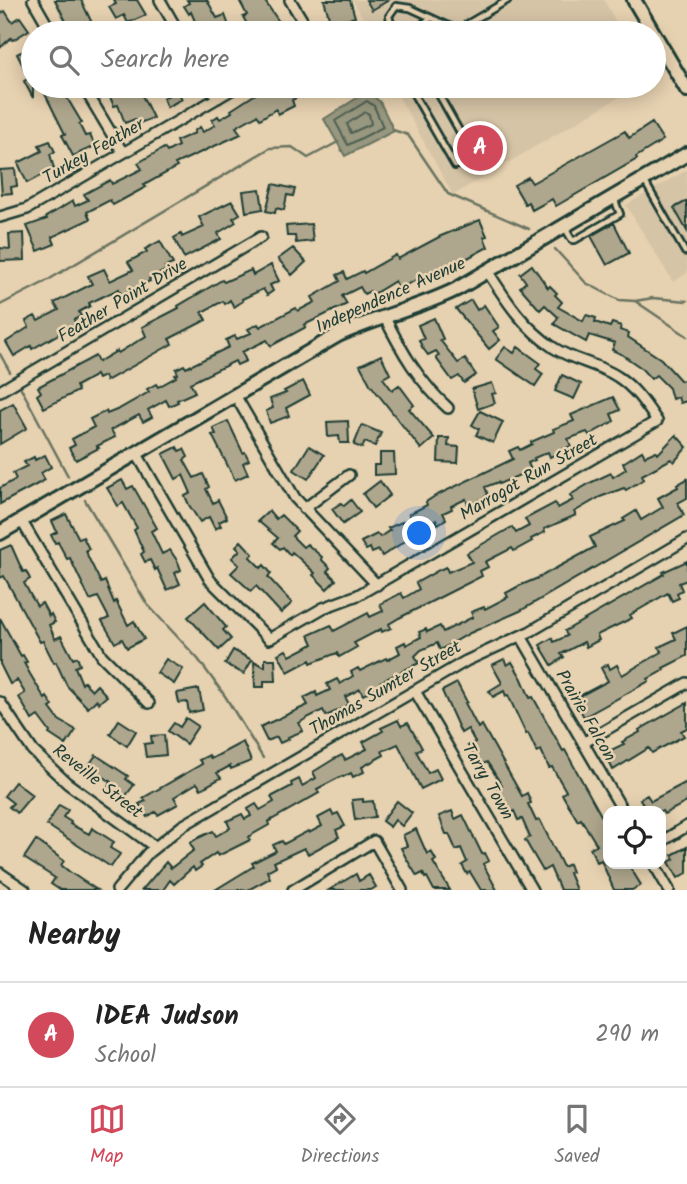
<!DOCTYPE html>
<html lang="en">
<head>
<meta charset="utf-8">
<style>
	:root { --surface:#fff; --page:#f2f2f2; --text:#222; --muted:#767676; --line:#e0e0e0; --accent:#d1495b }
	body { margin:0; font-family:Kalam,sans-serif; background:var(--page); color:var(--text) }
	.controls { position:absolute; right:21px; bottom:21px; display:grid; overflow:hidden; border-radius:14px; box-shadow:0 4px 18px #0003 }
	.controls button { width:63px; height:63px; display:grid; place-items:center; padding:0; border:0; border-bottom:2px solid var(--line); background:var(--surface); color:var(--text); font:35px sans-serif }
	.you { position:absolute; left:420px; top:534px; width:24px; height:24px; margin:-18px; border:5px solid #fff; border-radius:50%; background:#1a73e8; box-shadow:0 0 0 10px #1a73e833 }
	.badge { display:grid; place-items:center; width:46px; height:46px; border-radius:50%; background:var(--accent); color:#fff; font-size:23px; font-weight:700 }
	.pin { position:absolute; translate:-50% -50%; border:4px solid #fff; box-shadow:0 2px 7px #0006 }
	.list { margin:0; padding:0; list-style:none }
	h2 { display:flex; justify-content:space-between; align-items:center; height:91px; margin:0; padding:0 28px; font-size:30px }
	h2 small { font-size:23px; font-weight:400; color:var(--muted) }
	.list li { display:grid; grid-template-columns:46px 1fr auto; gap:21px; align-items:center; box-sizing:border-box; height:105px; padding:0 28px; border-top:2px solid var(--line) }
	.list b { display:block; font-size:26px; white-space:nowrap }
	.list p { margin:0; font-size:23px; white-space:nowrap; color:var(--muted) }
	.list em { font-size:23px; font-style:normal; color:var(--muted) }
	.icon { flex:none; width:38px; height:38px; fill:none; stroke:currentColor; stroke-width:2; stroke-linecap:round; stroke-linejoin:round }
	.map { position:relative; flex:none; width:687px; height:890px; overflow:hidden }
	.search { position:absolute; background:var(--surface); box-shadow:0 4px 18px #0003; left:21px; right:21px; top:21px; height:77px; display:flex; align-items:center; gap:18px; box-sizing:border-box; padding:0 24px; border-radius:38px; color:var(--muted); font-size:26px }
	.sheet { height:196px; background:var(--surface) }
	nav { display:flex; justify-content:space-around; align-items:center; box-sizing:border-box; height:98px; border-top:2px solid var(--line); background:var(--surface); font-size:19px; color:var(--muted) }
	nav a { display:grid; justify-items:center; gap:4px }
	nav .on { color:var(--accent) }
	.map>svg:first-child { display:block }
	.built { fill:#d6c4a6 }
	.water { fill:#98977f; stroke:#687361; stroke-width:2 }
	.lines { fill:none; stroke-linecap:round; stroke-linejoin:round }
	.shore { stroke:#4f6152; stroke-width:2 }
	.stream { stroke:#687361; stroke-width:2.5 }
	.building { fill:#afa78d; stroke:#1f3d34; stroke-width:2 }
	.lane-casing { stroke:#1f3d34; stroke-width:10 }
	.street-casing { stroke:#1f3d34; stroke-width:14 }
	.secondary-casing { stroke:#1f3d34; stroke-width:18 }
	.lane { stroke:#e6d1b0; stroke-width:4.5 }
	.street { stroke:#e6d1b0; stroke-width:9 }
	.secondary { stroke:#e6d1b0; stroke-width:12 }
	.labels { text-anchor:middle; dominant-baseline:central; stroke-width:5; stroke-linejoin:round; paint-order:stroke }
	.street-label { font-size:18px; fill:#1f3d34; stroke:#e6d1b0 }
</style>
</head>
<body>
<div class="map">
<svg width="687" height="890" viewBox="0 0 687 890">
	<rect width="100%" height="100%" fill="#e6d1b0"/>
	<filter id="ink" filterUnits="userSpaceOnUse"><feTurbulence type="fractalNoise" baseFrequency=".0143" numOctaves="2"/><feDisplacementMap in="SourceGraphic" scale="14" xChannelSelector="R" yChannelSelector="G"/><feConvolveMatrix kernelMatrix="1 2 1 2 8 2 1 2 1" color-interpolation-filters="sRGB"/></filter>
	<g filter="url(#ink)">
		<path class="built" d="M353 0H604L622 33H371Z
			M393 86H638L453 195Z
			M687 170V273L673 282 626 205Z"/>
		<path class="water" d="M368 91 380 102 394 131 345 156 324 119Z"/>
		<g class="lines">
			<path class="shore" d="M367 101 374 106 383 127 348 145 335 121Z
				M365 112 369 114 371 124 351 133 347 124Z"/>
			<path class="stream" d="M393 130 408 135 448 194 529 229
				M555 249 586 283 619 300 635 301 687 336
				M635 301 653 298 687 301
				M0 305 43 283 270 148 292 147 308 158 338 142
				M0 354 10 372
				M21 388 68 476
				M85 500 147 604 198 659 225 696 263 758"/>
		</g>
		<path class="building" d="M55 0H81L92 23 72 33Z
			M114 0H137L146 15 128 23 124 15 116 19 109 7 116 4Z
			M187 0H207L217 18 225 15 229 26 225 27 228 33H200L191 12 189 14 184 6 189 3Z
			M239 0H264L284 29 276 33H252L243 17 247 15Z
			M324 0H350L355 17 331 24Z
			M366 0H389L372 10Z
			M5 11 12 22 20 17 29 30 13 40 11 38 0 48V14Z
			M31 47 33 51V98L24 81 29 78 17 54Z
			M41 86H60L82 123 79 124 85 136 90 135 95 146 73 156 62 135 65 134Z
			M105 86H123L125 89 129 87 132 92 139 89 153 118 137 124 135 119 125 123 118 105 114 106Z
			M169 86H188L178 91 182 99 167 107 163 98 169 95 165 88Z
			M268 86H319L292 100 294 106 278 114 276 109 260 119 257 115 236 127 241 134 175 164 177 167 144 185 146 187 122 200 113 205 110 200 87 212 90 219 52 237 55 244 38 251 27 226 47 219 46 217 73 201 75 206 88 200 84 194 110 180 112 184 142 169 138 163 164 148 167 152 178 146 176 141 195 133 194 131 200 127 203 132 215 125 212 120 218 116 220 119 232 112 231 110Z
			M652 123 663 140 636 157 637 159 556 206 552 199 532 210 528 202 525 204 514 185 528 177 532 183 625 131 629 138Z
			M50 141 55 152 50 154 54 169 27 183 18 163 42 151 39 145Z
			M15 169 17 186 11 187 12 193 2 194 0 170Z
			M273 184 295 189 293 196 287 195 284 210 276 208 275 213 266 211Z
			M260 189 263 209 246 212 243 191Z
			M232 201 240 214 233 218 236 222 218 233 221 239 184 258 174 238 181 234 182 237 204 227 199 217Z
			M687 201V231L674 208Z
			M480 220 487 236 484 237 488 247 438 274 420 282 418 279 399 289 395 281 372 295 370 291 364 294 360 287 342 296 347 304 304 325 306 327 271 346 267 340 242 352 246 361 237 365 235 361 190 383 195 392 177 400 178 402 169 406 166 400 148 410 152 417 143 422 139 415 111 430 115 437 97 446 99 448 76 460 69 448 75 445 72 439 94 427 90 419 106 411 107 414 119 409 149 392 147 389 156 384 158 387 176 377 175 375 178 374 176 369 184 365 186 368 229 347 226 340 235 336 237 339 251 333 248 329 258 324 260 327 296 308 298 311 315 302 312 297 340 281 337 275 344 272 347 279 363 271 364 273 396 255 398 259 441 236Z
			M614 223 629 253 607 265 591 236Z
			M311 224 313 241 296 243 295 236H287L286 226Z
			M24 233 25 260 0 261V248L10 249 9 234Z
			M160 241 173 264 165 267 167 270 149 279 150 281 121 295 119 289 89 303 90 306 79 312 81 316 74 320 76 324 32 349 31 346 14 356 6 342 29 327 26 321 35 316 38 321 59 310 54 303 92 284 88 276 104 269 110 281 133 270 128 262 147 252 145 249Z
			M293 248 306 262 292 275 278 259Z
			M271 265 279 281 270 285 273 291 267 295 263 289 242 299 243 301 234 307 230 300 225 304 223 301 202 312 206 320 169 339 172 344 106 381 104 376 98 379 96 375 76 386 78 391 44 408 37 395 41 392 38 387 95 356 98 362 117 351 118 353 146 336 142 327 179 308 178 306 222 280 224 282 251 270 253 275Z
			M532 265 548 288 550 286 557 293 555 295 562 302 558 307 583 321 586 315 596 318 595 322 610 327 612 323 621 326 620 330 629 333 628 337 661 359 681 381 687 379V401L680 403 678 397 672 399 669 388 656 375 651 379 640 367 621 354 612 350 615 343 589 335 586 342 554 324 558 317 545 305 540 310 520 287 526 282 520 274Z
			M471 300 477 310 484 305 499 327 493 331 500 340 489 349 456 309Z
			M434 318 443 339 440 340 458 363 465 359 476 375 464 383 459 376 452 380 436 358 439 355 436 351 428 355 422 347 419 340 424 339 418 325Z
			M505 347 514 353 518 347 540 363 536 369 543 374 535 386 496 359Z
			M381 355 390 374 383 378 392 390 399 385 414 405 409 409 434 438 421 449 370 384 360 365Z
			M562 375 581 384 574 399 555 391Z
			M303 381 310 395 286 408 289 416 270 423 266 411 273 408 270 399 286 393 284 391Z
			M492 383 496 393 492 394 495 403 478 409 472 389Z
			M613 397 620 410 611 414 614 421 589 435 587 432 568 439 571 446 559 451V452L550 457 548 452 534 458 535 460 528 463 531 470 499 484 498 482 485 487 488 495 476 502 468 505 466 499 451 506 452 509 443 513 446 519 438 524 436 520 411 533 413 536 382 556 379 550 372 553 370 548 366 550 361 542 377 534 380 537 390 530 388 528 411 518 409 514 427 505 426 502 435 496 513 459 509 451 518 447 520 450 532 444 531 442 554 432 553 429 574 421 571 415Z
			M13 403 27 428 0 444V410Z
			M480 411 503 422 493 443 476 435 479 429 472 425Z
			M228 421 243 453 245 452 249 460 243 463 248 474 235 480 212 435 216 434 213 428Z
			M348 421 349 443H340L339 436 328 437 327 422Z
			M362 425 381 433 375 446 365 442 362 448 354 445Z
			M676 435 687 447 674 462 671 459 642 475 644 479 626 490 624 488 600 497 574 512 576 515 544 529 545 532 531 539 532 541 514 551 512 548 485 562 488 567 480 571 482 576 399 618 389 624 391 628 382 632 381 629 354 643 357 647 339 657 337 653 311 663 310 660 288 672 278 654 286 650 290 656 313 644 309 635 331 625 334 631 368 613 370 617 383 611 380 604 401 593 404 598 419 589 416 583 439 570 446 567 448 572 472 562 467 553 512 527 516 533 529 526 525 519 555 503 558 508 573 500 570 495 592 482 611 473 613 477 626 469 623 463 642 451 645 456 656 451 658 454Z
			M439 438H449L448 446 459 447 458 463 438 462Z
			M309 446 324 455 308 479 294 470Z
			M177 447 179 451 184 449 188 457 184 460 194 478 203 474 209 487 206 489 213 503 218 500 227 518 219 522 221 526 215 529 209 517 200 522 189 505 185 496 191 493 183 475 176 479 163 454Z
			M380 453H394L395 474 374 475V465H380Z
			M45 455 51 467 41 473 45 480 0 504V488L16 479 13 473 27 466 24 462 34 457 35 460Z
			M687 479V498L678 503 684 515 520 611 470 633 440 650 437 643 421 650 415 656 419 663 380 682 382 685 363 695 360 689 345 697 349 704 335 712 326 716 323 710 307 718 299 723 303 731 288 737 289 739 280 743 277 737 267 741 260 727 308 705 304 698 316 692 317 696 330 690 327 684 337 679 340 684 353 676 351 672 358 668 360 671 386 658 387 660 400 653 397 646 405 642 406 645 421 637 419 632 426 629 427 632 440 626 443 632 473 617 471 612 484 607 485 609 508 597 506 593 519 586 538 578 595 547 590 537 625 521 623 519 636 511 641 520 663 507 658 498 678 487 677 485Z
			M122 480 127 489 133 486 157 528 151 531 162 554 170 550 178 562 181 570 175 573 180 584 167 590 157 568 155 570 150 560 145 562 141 554 144 552 134 530 137 528 123 503 118 506 107 488Z
			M380 481 390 495 373 508 363 494Z
			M351 500 360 512 343 524 332 509 341 503 344 506Z
			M269 511 276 519 281 515 297 531 292 536 303 547 307 544 322 557 321 559 330 568 327 571 336 580 327 589 313 575 315 573 292 552 290 555 283 547 280 549 273 543 278 538 258 521Z
			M66 514 79 539 83 537 89 549 86 550 88 557 101 583 105 581 114 603 116 601 128 625 134 621 144 639 127 648 122 639 115 643 102 621 109 618 98 597 90 600 70 558 67 559 58 542 55 543 51 535 57 532 52 521Z
			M241 541 253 554 250 557 261 568 264 565 271 573 268 577 292 603 281 613 256 586 251 591 231 573 239 565 232 558 240 550 236 546Z
			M11 545 23 572 26 571 30 579 24 583 31 596 37 606 42 603 49 616 51 614 55 622 49 625 55 639 61 636 73 659 77 657 80 665 75 667 82 684 84 682 92 690 97 685 107 696 99 703 96 700 88 708 67 686 56 662 54 663 43 641 40 642 4 576 0 578V550Z
			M687 561V580L679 583 682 590 677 593 679 598 672 601 668 593 630 615 632 618 597 635 599 640 586 647 584 642 561 654 564 657 552 665 540 645 552 638 554 642 567 636 565 631 664 574 663 572Z
			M205 602 226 627 223 630 231 639 219 650 188 617Z
			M0 618 21 656 23 655 27 662 24 663 30 674 45 699 47 697 53 706 50 708 59 720 76 730 66 745 49 734 50 732 38 716 32 720 19 697 25 693 17 680 10 684 0 664Z
			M687 626V656L663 668 664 670 648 679 649 681 584 717 574 699 608 681 601 668 608 664 610 669 617 665 622 675 662 652 659 647 676 639 673 633Z
			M233 650 252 660 244 674 225 664Z
			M166 659 183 669 174 684 157 673Z
			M265 659H275L276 681H264V687H255L254 661 265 667Z
			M504 659 507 665 512 662 522 679 530 698 533 697 563 751 565 750 608 828V864H628L641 885 632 890H614L601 860 597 862 590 848 597 845 581 819 578 821 569 806 562 794 566 791 552 767 549 768 541 750 537 752 528 733 526 734 508 695 506 696 504 691 493 697 489 691 502 683 492 665Z
			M457 683 467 702 465 703 478 728 482 725 522 796 527 793 531 803 528 804 536 821 540 820 563 867 569 864 572 872 569 873 576 890H560L550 867 543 871 525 840 530 837 522 819 518 820 514 811 508 814 497 789 502 786 493 771 487 762 479 766 468 746 475 742 468 729 461 733 442 691Z
			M199 689 203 710 189 713 187 702 179 703 177 693Z
			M687 703V728L681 731 684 736 652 753 649 748 613 770 605 753 624 744 622 742 640 732 639 730Z
			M186 718 198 726 186 744 168 731 174 723 180 727Z
			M119 720 136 731 127 746 110 734Z
			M398 720 401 726 408 723 422 748 416 751 428 773 436 769 441 779 421 789 398 744 382 751 384 755 362 767 364 772 353 777 351 773 343 777 342 776 317 789 319 793 268 822 269 825 248 837 250 840 218 856 216 853 200 864 202 866 195 871 193 867 174 884 170 880 163 890H142L166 862 171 868 194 850 190 843 198 838 213 831 216 836 230 828 227 821 242 814 245 819 251 816 248 809 256 804 260 810 274 802 271 797 292 786 291 783 299 779 302 786 316 778 313 772 334 759 342 755 345 760 367 749 363 742 383 731 381 728Z
			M164 735 166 755 146 757 144 744 152 743 151 736Z
			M243 742 251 761 231 769 230 766 217 773 221 778 201 789 197 783 174 797 178 804 158 815 155 812 147 817 139 804 146 801 143 798 202 764 199 760 209 755 211 759Z
			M96 755 128 776 126 779 134 785 124 798 108 787 111 782 97 772 93 778 84 772Z
			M15 782 32 795 17 813 9 807 13 803 4 796Z
			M687 782V802L664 814 662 811H630L643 804 640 799 647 795 651 801Z
			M363 799V802L373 801 375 817 355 820 352 800Z
			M397 801 412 813 402 826 395 820 390 827 382 821Z
			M59 805 68 810 63 817 71 822 70 824 89 834 92 828 114 842 110 848 120 854 111 867 47 825Z
			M331 811 333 815 338 813 345 826 336 830 339 837 308 854 304 848 274 862 276 866 267 871 270 878 248 890H215L254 866 252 863 276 851 273 845 282 841 284 844 308 831 309 833 322 826 318 818Z
			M452 811 455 819 463 815 482 854 485 853 489 861 483 864 497 890H481L470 872 467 874 462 865 467 862 461 848 456 850 449 834H446L439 816Z
			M416 829 427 854 431 851 436 860 433 862 450 890H434L427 877 425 878 423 873 417 876 406 858 401 848 407 846 403 835Z
			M36 840 64 861 61 865 71 873 97 890H60L51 884 55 878 24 858Z
			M687 847V873L678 878 669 862 674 859 672 855Z
			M356 874 359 881 369 875 376 887 371 890H329Z"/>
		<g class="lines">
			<defs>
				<path id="lane" d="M398 33 393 31 389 16 396 6 410 8 458 30
					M410 33 431 18
					M452 33 508 0
					M409 86 455 166 470 162 473 157 470 150 434 86
					M645 182 685 252
					M565 228 572 240H575L620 214 614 198"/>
				<path id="street" d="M33 0 52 33
					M160 0 179 33
					M290 0 310 33
					M83 86 123 153
					M210 86 218 98
					M0 217 27 209 238 86
					M384 316C401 350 419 382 448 408
					M0 391 261 237
					M235 395 295 498 377 585
					M137 454 210 580 269 639 323 608 358 595 657 421C646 405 635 388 618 377 599 364 574 361 554 348 524 328 507 302 488 272
					M304 509 349 475
					M21 520 102 656 149 703
					M521 636 623 811
					M415 691 532 890
					M0 702 33 751 67 783 155 847
					M583 743 687 683
					M661 842 687 826
					M654 864 669 890
					M0 873 25 890
					M117 890 148 853 182 826 466 661 531 631 687 539
					M293 890 374 841 402 890"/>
				<path id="secondary" d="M634 0 687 90
					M0 533 338 335C377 317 419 308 457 289L687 154"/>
			</defs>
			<use href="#lane" class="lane-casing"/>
			<use href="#street" class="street-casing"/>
			<use href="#secondary" class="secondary-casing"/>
			<use href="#lane" class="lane"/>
			<use href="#street" class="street"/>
			<use href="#secondary" class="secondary"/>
		</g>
	</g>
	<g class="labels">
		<g class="street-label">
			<text transform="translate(94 152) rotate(-30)">Turkey Feather</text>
			<text transform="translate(391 296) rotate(-24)">Independence Avenue</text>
			<text transform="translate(123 301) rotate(-31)">Feather Point Drive</text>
			<text transform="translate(529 478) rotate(-30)">Marrogot Run Street</text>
			<text transform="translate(386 689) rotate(-30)">Thomas Sumter Street</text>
			<text transform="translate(585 716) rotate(60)">Prairie Falcon</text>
			<text transform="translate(97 782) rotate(38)">Reveille Street</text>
			<text transform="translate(487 782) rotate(60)">Tarry Town</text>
		</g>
	</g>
</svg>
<div class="controls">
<button><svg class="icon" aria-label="locate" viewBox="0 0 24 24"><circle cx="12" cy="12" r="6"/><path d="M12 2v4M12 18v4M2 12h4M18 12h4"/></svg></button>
</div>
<div class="you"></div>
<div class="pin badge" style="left:480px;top:148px">A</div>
<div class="search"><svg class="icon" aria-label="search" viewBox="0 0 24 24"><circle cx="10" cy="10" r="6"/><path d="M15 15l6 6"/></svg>Search here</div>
</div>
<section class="sheet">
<h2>Nearby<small></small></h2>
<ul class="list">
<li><span class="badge">A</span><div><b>IDEA Judson</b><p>School</p></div><em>290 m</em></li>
</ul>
</section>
<nav>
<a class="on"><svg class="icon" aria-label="map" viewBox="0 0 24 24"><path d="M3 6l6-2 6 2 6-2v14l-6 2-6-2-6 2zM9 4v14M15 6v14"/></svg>Map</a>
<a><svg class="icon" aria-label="directions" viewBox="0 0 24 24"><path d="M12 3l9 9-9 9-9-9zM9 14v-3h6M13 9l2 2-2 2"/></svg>Directions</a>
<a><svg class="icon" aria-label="saved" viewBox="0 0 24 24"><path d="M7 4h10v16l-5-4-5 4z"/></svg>Saved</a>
</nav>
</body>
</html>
